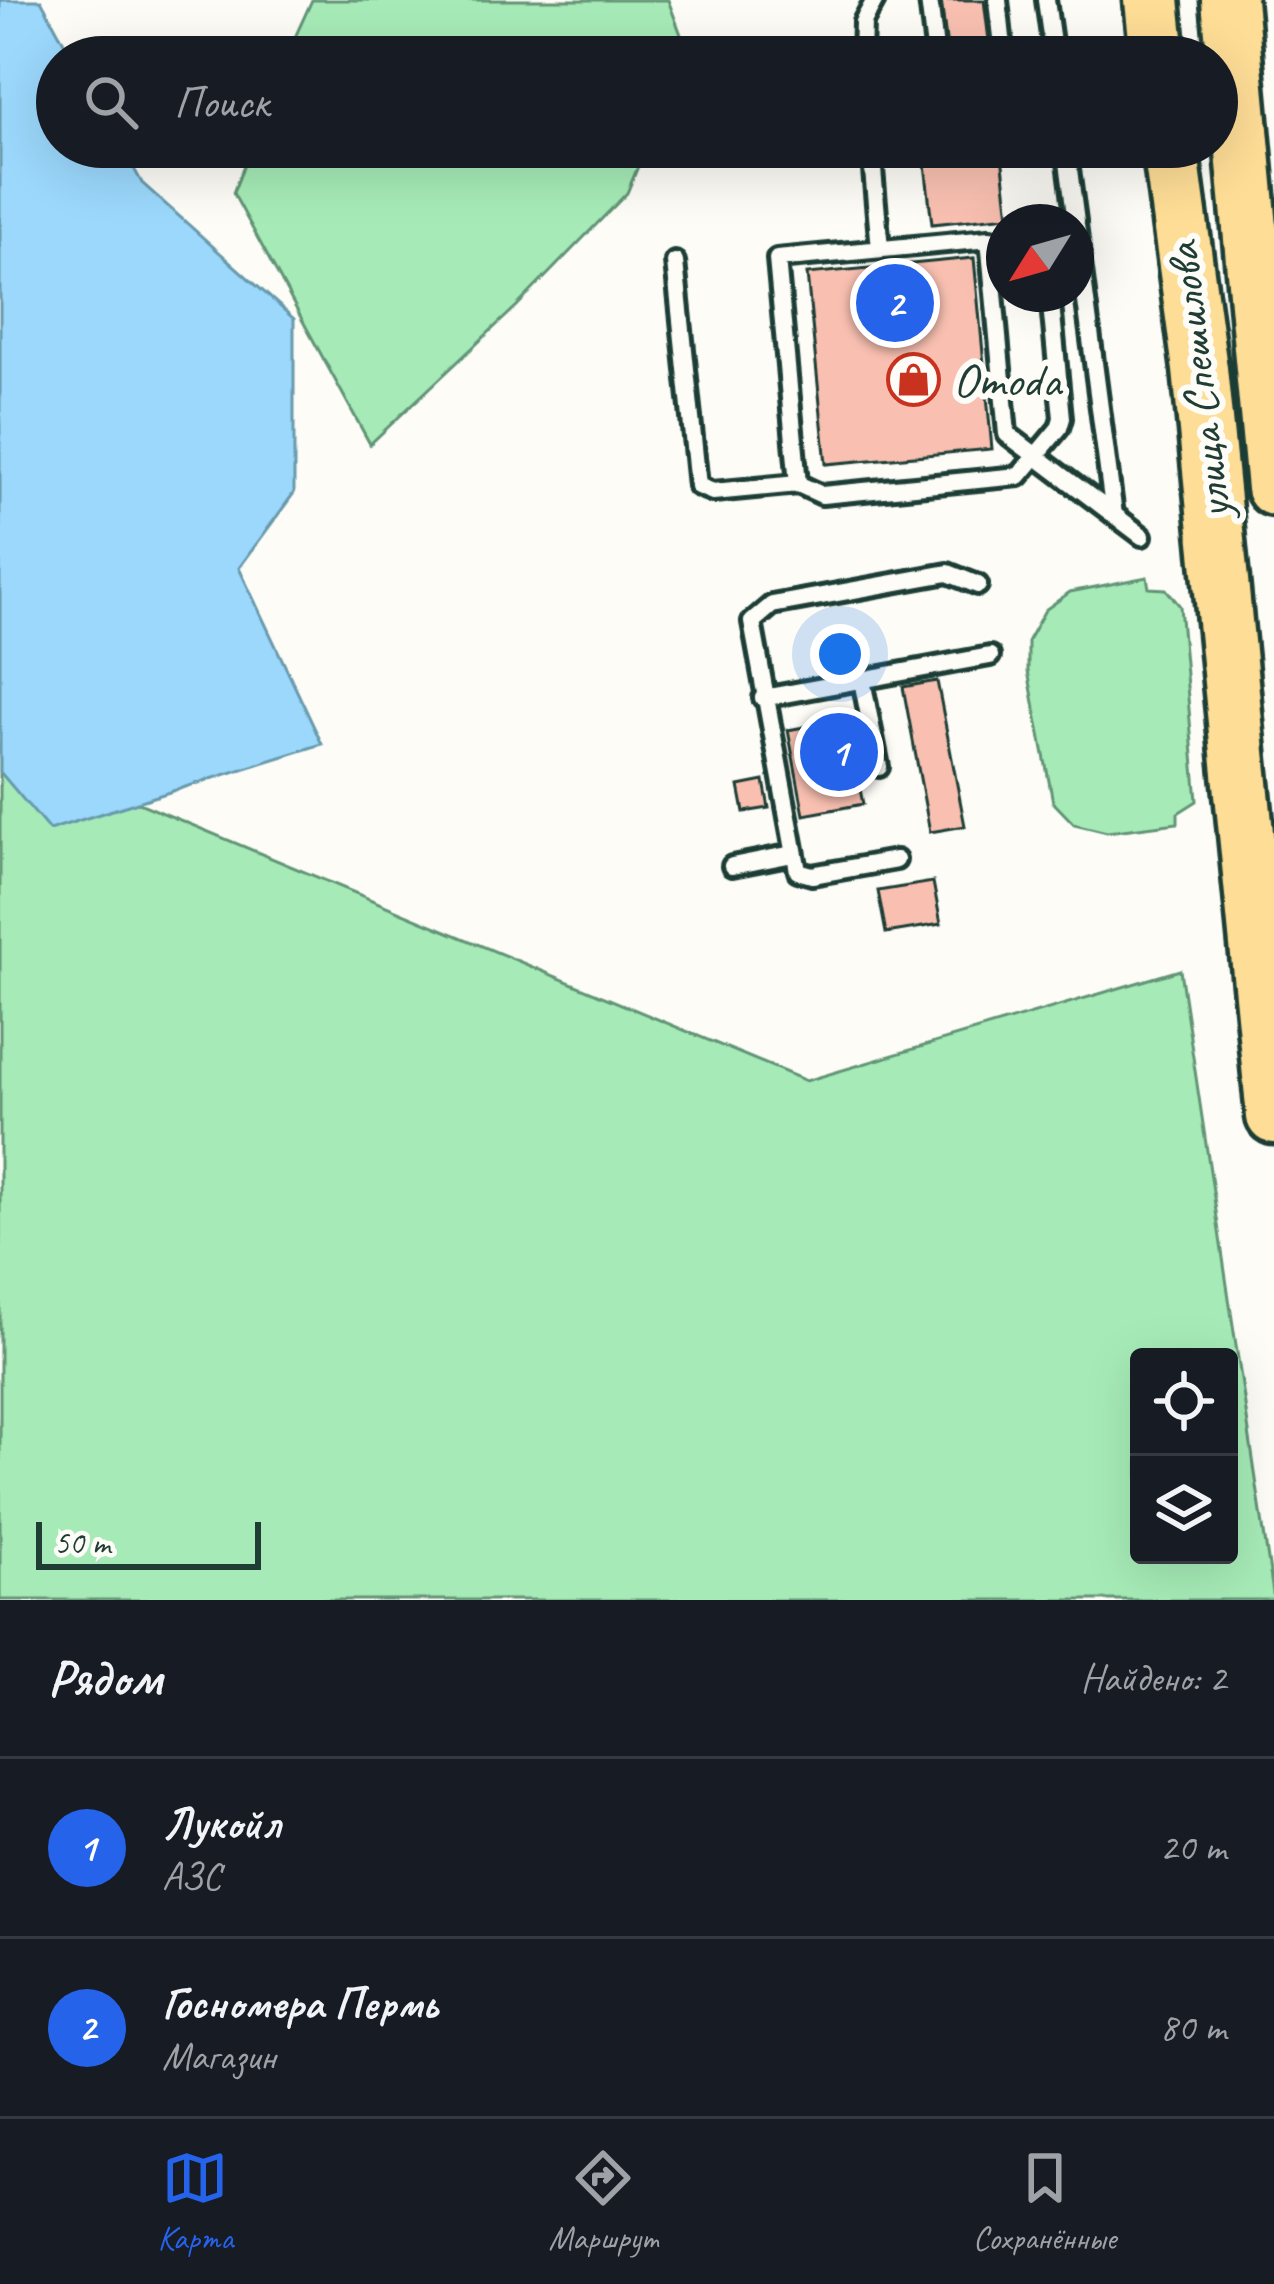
<!DOCTYPE html>
<html lang="ru">
<head>
<meta charset="utf-8">
<style>
	:root { --surface:#171b24; --page:#20242c; --text:#f1f3f6; --muted:#9ea1a6; --line:#363941; --accent:#2563eb }
	body { margin:0; font-family:Caveat,sans-serif; background:var(--page); color:var(--text) }
	.controls { position:absolute; right:36px; bottom:36px; display:grid; overflow:hidden; border-radius:12px; box-shadow:0 12px 48px #0002 }
	.controls button { width:108px; height:108px; display:grid; place-items:center; padding:0; border:0; border-bottom:3px solid var(--line); background:var(--surface); color:var(--text); font:60px sans-serif }
	.compass { position:absolute; left:986px; top:204px; width:108px; height:108px; border-radius:50%; background:var(--surface); box-shadow:0 12px 48px #0002; rotate:233deg }
	.scale { position:absolute; left:36px; bottom:30px; width:225px; box-sizing:border-box; padding-left:12px; border:6px solid #1f3d34; border-top:0; font-size:33px; line-height:42px; white-space:nowrap; color:#1f3d34; -webkit-text-stroke:9px #fdfcf7; paint-order:stroke }
	.you { position:absolute; left:840px; top:654px; width:42px; height:42px; margin:-30px; border:9px solid #fff; border-radius:50%; background:#1a73e8; box-shadow:0 0 0 18px #1a73e833 }
	.badge { display:grid; place-items:center; width:78px; height:78px; border-radius:50%; background:var(--accent); color:#fff; font-size:39px; font-weight:700 }
	.pin { position:absolute; translate:-50% -50%; border:6px solid #fff; box-shadow:0 3px 12px #0006 }
	.list { margin:0; padding:0; list-style:none }
	h2 { display:flex; justify-content:space-between; align-items:center; height:156px; margin:0; padding:0 48px; font-size:51px }
	h2 small { font-size:39px; font-weight:400; color:var(--muted) }
	.list li { display:grid; grid-template-columns:78px 1fr auto; gap:36px; align-items:center; box-sizing:border-box; height:180px; padding:0 48px; border-top:3px solid var(--line) }
	.list b { display:block; font-size:45px; white-space:nowrap }
	.list p { margin:0; font-size:39px; white-space:nowrap; color:var(--muted) }
	.list em { font-size:39px; font-style:normal; color:var(--muted) }
	.icon { flex:none; width:66px; height:66px; fill:none; stroke:currentColor; stroke-width:2; stroke-linecap:round; stroke-linejoin:round }
	.map { position:relative; flex:none; width:1274px; height:1600px; overflow:hidden }
	.search { position:absolute; background:var(--surface); box-shadow:0 12px 48px #0002; left:36px; right:36px; top:36px; height:132px; display:flex; align-items:center; gap:30px; box-sizing:border-box; padding:0 42px; border-radius:66px; color:var(--muted); font-size:45px }
	.sheet { height:516px; background:var(--surface) }
	nav { display:flex; justify-content:space-around; align-items:center; box-sizing:border-box; height:168px; border-top:3px solid var(--line); background:var(--surface); font-size:33px; color:var(--muted) }
	nav a { display:grid; justify-items:center; gap:6px }
	nav .on { color:var(--accent) }
	.map>svg:first-child { display:block }
	.green { fill:#a6ebb7; stroke:#629476; stroke-width:3; fill-rule:evenodd }
	.water { fill:#9bd8fc; stroke:#699aac; stroke-width:3 }
	.building { fill:#f9c0b1; stroke:#1f3d34; stroke-width:3 }
	.lines { fill:none; stroke-linecap:round; stroke-linejoin:round }
	.lane-casing { stroke:#1f3d34; stroke-width:26 }
	.primary-casing { stroke:#1f3d34; stroke-width:63 }
	.lane { stroke:#fdfcf7; stroke-width:16 }
	.primary { stroke:#fedd96; stroke-width:54 }
	.labels { text-anchor:middle; dominant-baseline:central; stroke-width:12; stroke-linejoin:round; paint-order:stroke }
	.poi-label { font-size:48px; fill:#1f3d34; stroke:#fdfcf7; text-anchor:start }
	.street-label { font-size:48px; fill:#1f3d34; stroke:#fdfcf7 }
</style>
</head>
<body>
<div class="map">
<svg width="1274" height="1600" viewBox="0 0 1274 1600">
	<rect width="100%" height="100%" fill="#fdfcf7"/>
	<filter id="ink" filterUnits="userSpaceOnUse"><feTurbulence type="fractalNoise" baseFrequency=".00833" numOctaves="2"/><feDisplacementMap in="SourceGraphic" scale="24" xChannelSelector="R" yChannelSelector="G"/><feConvolveMatrix kernelMatrix="1 2 1 2 8 2 1 2 1" color-interpolation-filters="sRGB"/></filter>
	<g filter="url(#ink)">
		<path class="green" d="M312 0H668L686 48 682 57H286Z
			M251 147H646L627 193 517 306 370 444 233 193Z
			M1147 577 1149 588 1166 589 1180 606 1197 801 1178 813V823L1107 832 1074 824 1053 802 1028 671V640L1045 610 1070 592Z
			M0 745 806 1081 1180 970 1274 1600H0ZM1139 1357H1229V1555H1139Z"/>
		<path class="water" d="M0 0H41L72 57H57V147H122L142 183 294 319V493L239 568 322 744 49 830 0 772Z"/>
		<path class="building" d="M941 0H984L991 57H948Z
			M923 147H1001L1009 216 932 224Z
			M974 258 992 449 826 464 807 274Z
			M937 681 965 826 930 832 903 687Z
			M846 719 863 804 804 815 788 730Z
			M764 781 769 808 744 812 739 786Z
			M933 882 941 924 886 933 878 891Z"/>
		<g class="lines">
			<defs>
				<path id="lane" d="M929 0 936 57
					M998 0 1004 57
					M1046 0 1054 57
					M862 57 863 22 875 0
					M871 147 880 249
					M1066 147 1076 222
					M1076 225 1114 515
					M989 239 1007 434 1142 536
					M1004 241 989 239 777 259 798 484 822 495 1019 476 1059 428 1062 418 1050 294
					M675 262 698 486 713 492 798 484
					M862 680 879 767
					M763 698 990 656
					M896 860 812 875 798 871 752 622 772 605 948 573 978 585
					M732 866 793 854"/>
				<path id="primary" d="M1152 0 1158 57
					M1229 0 1274 488
					M1170 147 1200 369 1274 1116"/>
			</defs>
			<use href="#lane" class="lane-casing"/>
			<use href="#primary" class="primary-casing"/>
			<use href="#lane" class="lane"/>
			<use href="#primary" class="primary"/>
		</g>
	</g>
	<defs>
		<symbol id="shop-ring" viewBox="-11 -11 22 22"><circle r="9.5" fill="#fdfcf7" stroke="#c8321e" stroke-width="1.5"/><path d="M-5-2.5h2.3a2.7 3.5 0 0 1 5.4 0H5L5.5 6h-11ZM-1.5-2.5h3a1.5 2.3 0 0 0-3 0Z" fill="#c8321e"/></symbol>
	</defs>
	<g fill-rule="evenodd">
		<use href="#shop-ring" x="884" y="350" width="59" height="59"/>
	</g>
	<g class="labels">
		<g class="poi-label">
			<text x="953" y="380">Omoda</text>
		</g>
		<g class="street-label">
			<text transform="translate(1198 381) rotate(-97)">улица Спешилова</text>
		</g>
	</g>
</svg>
<div class="controls">
<button><svg class="icon" aria-label="locate" viewBox="0 0 24 24"><circle cx="12" cy="12" r="6"/><path d="M12 2v4M12 18v4M2 12h4M18 12h4"/></svg></button>
<button><svg class="icon" aria-label="layers" viewBox="0 0 24 24"><path d="M12 4l9 5-9 5-9-5zM3 14l9 5 9-5"/></svg></button>
</div>
<svg class="compass" viewBox="-18 -18 36 36"><path d="M0-13l5 13h-10z" fill="#e53935"/><path d="M0 13l5-13h-10z" fill="#9ea1a6"/></svg>
<div class="scale">50 m</div>
<div class="you"></div>
<div class="pin badge" style="left:839px;top:752px">1</div>
<div class="pin badge" style="left:895px;top:303px">2</div>
<div class="search"><svg class="icon" aria-label="search" viewBox="0 0 24 24"><circle cx="10" cy="10" r="6"/><path d="M15 15l6 6"/></svg>Поиск</div>
</div>
<section class="sheet">
<h2>Рядом<small>Найдено: 2</small></h2>
<ul class="list">
<li><span class="badge">1</span><div><b>Лукойл</b><p>АЗС</p></div><em>20 m</em></li>
<li><span class="badge">2</span><div><b>Госномера Пермь</b><p>Магазин</p></div><em>80 m</em></li>
</ul>
</section>
<nav>
<a class="on"><svg class="icon" aria-label="map" viewBox="0 0 24 24"><path d="M3 6l6-2 6 2 6-2v14l-6 2-6-2-6 2zM9 4v14M15 6v14"/></svg>Карта</a>
<a><svg class="icon" aria-label="directions" viewBox="0 0 24 24"><path d="M12 3l9 9-9 9-9-9zM9 14v-3h6M13 9l2 2-2 2"/></svg>Маршрут</a>
<a><svg class="icon" aria-label="saved" viewBox="0 0 24 24"><path d="M7 4h10v16l-5-4-5 4z"/></svg>Сохранённые</a>
</nav>
</body>
</html>
